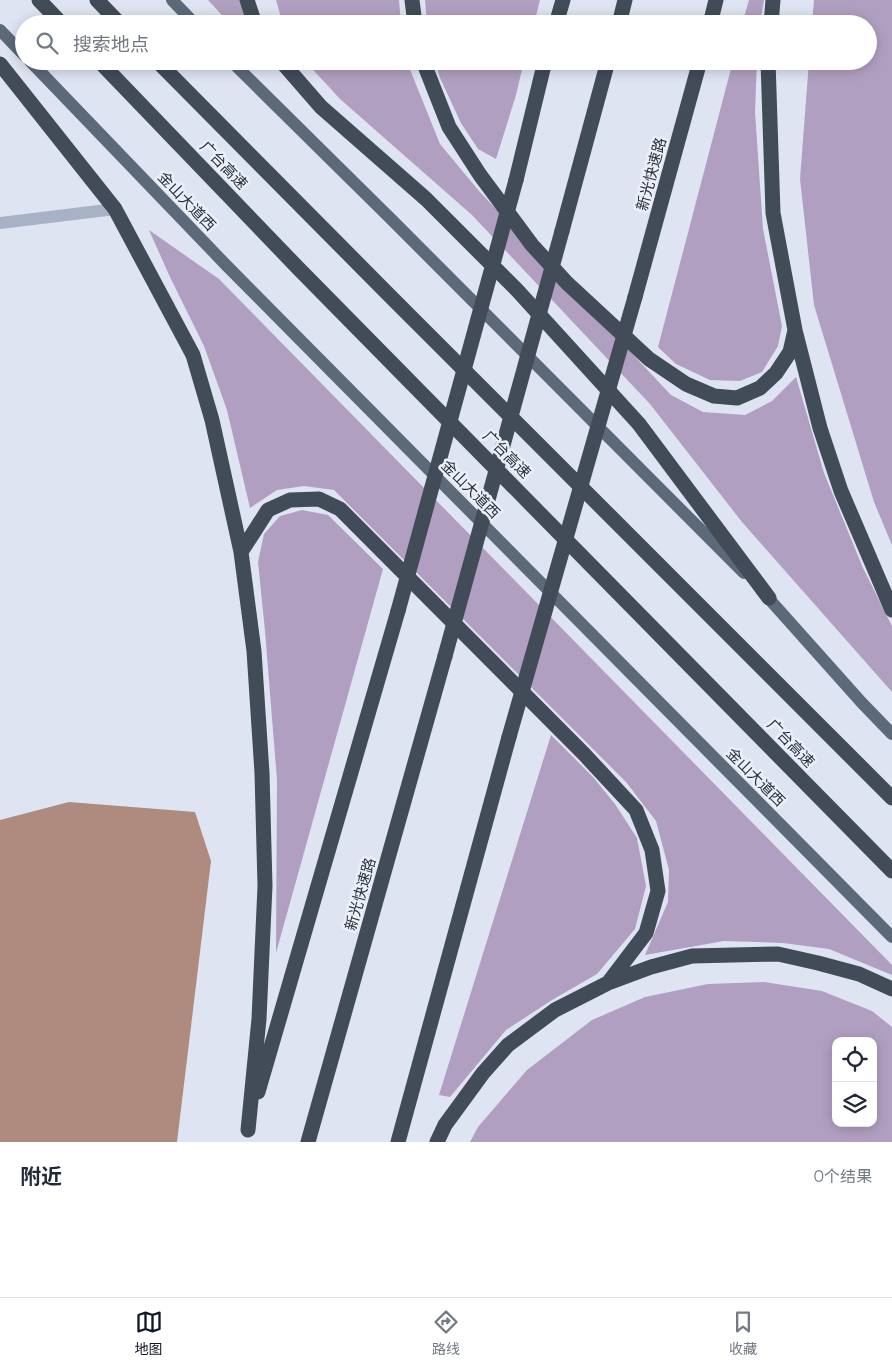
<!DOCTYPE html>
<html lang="zh">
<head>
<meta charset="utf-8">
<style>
	:root { --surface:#fff; --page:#f2f2f3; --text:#1f2937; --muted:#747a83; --line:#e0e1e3; --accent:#111827 }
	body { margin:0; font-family:Montserrat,"Noto Sans SC",sans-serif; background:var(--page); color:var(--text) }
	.controls { position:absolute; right:15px; bottom:15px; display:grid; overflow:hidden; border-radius:10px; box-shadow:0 2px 12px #0003 }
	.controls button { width:45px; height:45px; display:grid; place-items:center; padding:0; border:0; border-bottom:1px solid var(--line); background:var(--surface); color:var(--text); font:25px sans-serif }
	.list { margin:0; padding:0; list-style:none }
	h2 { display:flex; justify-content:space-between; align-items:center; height:65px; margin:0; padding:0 20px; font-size:21px }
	h2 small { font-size:16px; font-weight:400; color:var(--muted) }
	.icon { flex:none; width:28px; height:28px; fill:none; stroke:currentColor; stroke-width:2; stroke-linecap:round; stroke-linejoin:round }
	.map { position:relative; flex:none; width:892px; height:1142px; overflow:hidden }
	.search { position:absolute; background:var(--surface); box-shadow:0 2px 12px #0003; left:15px; right:15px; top:15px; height:55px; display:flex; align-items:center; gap:12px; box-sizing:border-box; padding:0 18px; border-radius:28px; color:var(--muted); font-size:19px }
	.sheet { height:155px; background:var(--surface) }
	nav { display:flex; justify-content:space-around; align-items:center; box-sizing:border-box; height:70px; border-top:1px solid var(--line); background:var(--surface); font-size:14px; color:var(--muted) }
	nav a { display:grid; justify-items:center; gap:2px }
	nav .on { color:var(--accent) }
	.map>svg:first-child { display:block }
	.green { fill:#b19fc1; fill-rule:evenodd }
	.water { fill:#ae8a7f }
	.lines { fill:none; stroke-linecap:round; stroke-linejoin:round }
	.minor { stroke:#a8b2c7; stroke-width:12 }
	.major { stroke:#5c6979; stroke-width:12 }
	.highway { stroke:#414c58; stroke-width:15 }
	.highway-bridge { stroke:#414c58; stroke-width:15 }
	.labels { text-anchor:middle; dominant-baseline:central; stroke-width:5; stroke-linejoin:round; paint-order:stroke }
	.street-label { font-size:15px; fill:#2a3038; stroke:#ebeff9 }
</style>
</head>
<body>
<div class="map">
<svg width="892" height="1142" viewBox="0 0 892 1142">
	<rect width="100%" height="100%" fill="#dfe4f2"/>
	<path class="green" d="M208 0H252L255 24H230Z
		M276 0H399L401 24H283Z
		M425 0H540L534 24H427Z
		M749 0H764L760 24H742Z
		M814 0H892V545L874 502 814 305 800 179 809 61H868V24H812Z
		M305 61H408L409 67 440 144 479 191 671 395 703 412 745 415 772 401 796 377 824 473 863 568 892 626V692L742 522 650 404 472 215 340 99Z
		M435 61H524L516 95 496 159 478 149 461 123 440 78Z
		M733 61H757L755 112 763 229 782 326 778 346 762 372 740 381 710 380 676 364 658 347Z
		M149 230 219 279 892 965V975L829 949 783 943 724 941 645 955 668 902 669 870 656 821 626 782 334 490 304 486 277 490 250 508 227 410 204 346 170 277Z
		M302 510 328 515 383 569 276 953 277 780 265 631 258 562 264 534 280 516Z
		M551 735 593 777 615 804 637 838 646 886 635 929 597 974 552 1000 506 1030 450 1097 439 1095Z
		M764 982 822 991 872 1011 892 1027V1142H470L478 1127 527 1070 592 1020 645 997 708 984ZM836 1041H873V1123H836Z"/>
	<path class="water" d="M69 802 195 812 211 861 177 1142H0V820Z"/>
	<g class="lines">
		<path class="minor" d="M0 223 115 209"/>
		<path class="major" d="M172 0 195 24
			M0 30 24 55
			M30 61 227 266 892 937
			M231 61 392 220 744 573
			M762 591 862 703 892 734"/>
		<path class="highway" d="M39 0 62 24
			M97 0 120 24
			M247 0 255 24
			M412 0 415 24
			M556 24 563 0
			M619 24 625 0
			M710 24 716 0
			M771 24 773 0
			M99 61 299 269 892 871
			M157 61 391 297 892 798
			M281 61 321 107 426 199 517 290 639 424 769 598
			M423 61 449 127 480 175 532 245 567 283 649 359 686 384 714 396 737 398 760 388 776 373 790 352 795 330
			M768 61 773 213 795 330 820 428 841 491 892 610
			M0 64 115 209 193 355 212 420 241 552 254 651 262 773 265 886 259 1019 248 1130
			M516 180 545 61
			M562 231 608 61
			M635 297 700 61
			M241 552 268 510 290 500 319 499 340 509 584 754 636 810 652 850 658 891 646 933 608 983
			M258 1092 398 611
			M308 1142 445 656
			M398 1142 509 737
			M437 1142 445 1125 483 1073 508 1045 555 1010 608 983 651 967 692 956 778 954 818 963 859 974 892 989"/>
		<path class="highway-bridge" d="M398 611 516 180
			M445 656 562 231
			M509 737 635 297"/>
	</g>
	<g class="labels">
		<g class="street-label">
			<text transform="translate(224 165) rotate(46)">广台高速</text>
			<text transform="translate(651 174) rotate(-75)">新光快速路</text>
			<text transform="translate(187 201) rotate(46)">金山大道西</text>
			<text transform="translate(507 454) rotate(45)">广台高速</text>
			<text transform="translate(471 489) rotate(45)">金山大道西</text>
			<text transform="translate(791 743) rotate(46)">广台高速</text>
			<text transform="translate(756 777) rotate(45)">金山大道西</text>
			<text transform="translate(360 894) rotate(-74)">新光快速路</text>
		</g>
	</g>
</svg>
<div class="controls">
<button><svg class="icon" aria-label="locate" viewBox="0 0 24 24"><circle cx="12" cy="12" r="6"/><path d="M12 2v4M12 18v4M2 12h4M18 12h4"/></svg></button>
<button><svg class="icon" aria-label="layers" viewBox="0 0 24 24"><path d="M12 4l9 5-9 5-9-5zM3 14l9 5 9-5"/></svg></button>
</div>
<div class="search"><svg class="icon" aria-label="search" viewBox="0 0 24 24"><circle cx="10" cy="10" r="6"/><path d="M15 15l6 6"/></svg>搜索地点</div>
</div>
<section class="sheet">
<h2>附近<small>0个结果</small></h2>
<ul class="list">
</ul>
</section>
<nav>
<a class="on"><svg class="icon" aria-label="map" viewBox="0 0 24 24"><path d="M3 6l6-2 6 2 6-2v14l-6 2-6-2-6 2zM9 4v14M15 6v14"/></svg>地图</a>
<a><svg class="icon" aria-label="directions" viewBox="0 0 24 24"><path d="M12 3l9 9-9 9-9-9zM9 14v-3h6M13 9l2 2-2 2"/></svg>路线</a>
<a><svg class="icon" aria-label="saved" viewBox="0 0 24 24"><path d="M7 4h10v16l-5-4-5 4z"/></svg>收藏</a>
</nav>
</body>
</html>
